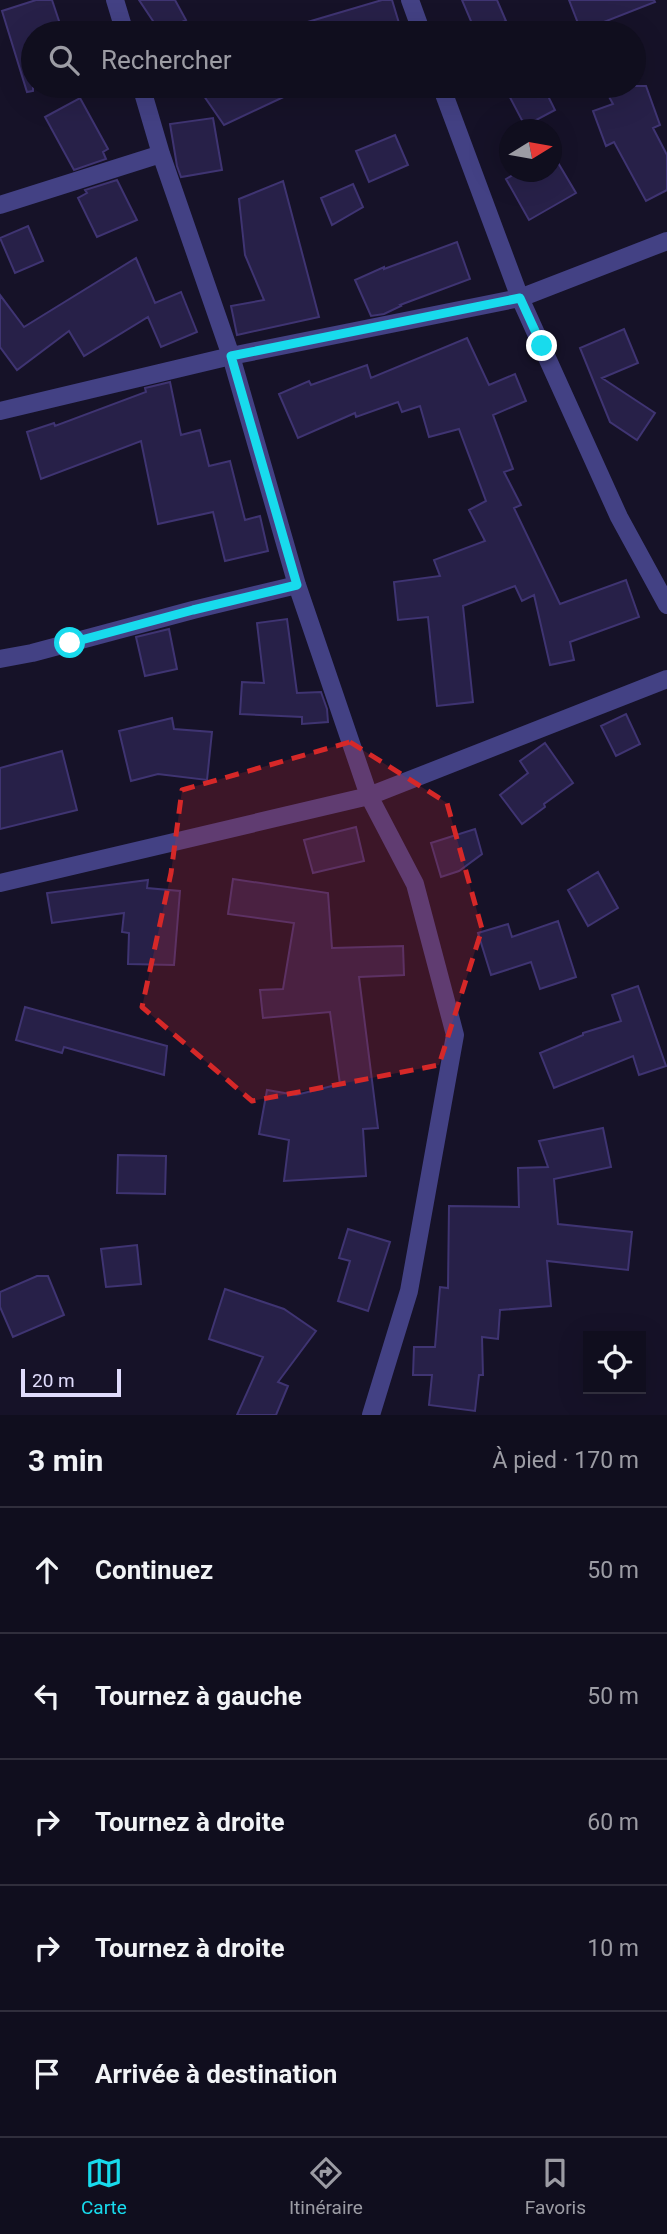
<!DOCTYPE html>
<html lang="fr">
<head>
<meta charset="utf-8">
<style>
	:root { --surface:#100e1e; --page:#191727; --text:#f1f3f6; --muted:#9c9ca4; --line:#302e3c; --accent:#18dbed }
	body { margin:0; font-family:Roboto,sans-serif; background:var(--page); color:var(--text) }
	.controls { position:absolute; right:21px; bottom:21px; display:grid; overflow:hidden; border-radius:0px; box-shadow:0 7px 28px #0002 }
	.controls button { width:63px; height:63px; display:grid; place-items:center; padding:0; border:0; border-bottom:2px solid var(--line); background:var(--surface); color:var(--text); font:35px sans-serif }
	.compass { position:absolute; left:499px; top:119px; width:63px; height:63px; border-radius:50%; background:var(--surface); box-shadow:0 7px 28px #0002; rotate:79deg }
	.scale { position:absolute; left:21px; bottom:18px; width:100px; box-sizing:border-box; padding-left:7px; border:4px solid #e0dcfc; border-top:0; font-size:19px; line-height:24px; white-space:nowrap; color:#e0dcfc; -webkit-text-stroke:5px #161228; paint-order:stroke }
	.stop { position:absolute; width:21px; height:21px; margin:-16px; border:5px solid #18dbed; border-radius:50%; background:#fff }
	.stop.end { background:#18dbed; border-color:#fff; box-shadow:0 2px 7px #0008 }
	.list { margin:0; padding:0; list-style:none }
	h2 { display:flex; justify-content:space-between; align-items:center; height:91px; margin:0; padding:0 28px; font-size:30px }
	h2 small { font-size:23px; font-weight:400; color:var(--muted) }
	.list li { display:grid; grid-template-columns:46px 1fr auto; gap:21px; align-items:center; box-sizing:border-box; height:126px; padding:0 28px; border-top:2px solid var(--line) }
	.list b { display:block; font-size:26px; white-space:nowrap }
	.list em { font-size:23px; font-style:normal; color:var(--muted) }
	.icon { flex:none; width:38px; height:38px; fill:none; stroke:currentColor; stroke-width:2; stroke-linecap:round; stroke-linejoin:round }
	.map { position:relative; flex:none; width:667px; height:1415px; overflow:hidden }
	.search { position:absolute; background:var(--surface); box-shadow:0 7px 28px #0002; left:21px; right:21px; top:21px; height:77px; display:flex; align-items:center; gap:18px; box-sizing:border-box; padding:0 24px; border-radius:38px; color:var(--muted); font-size:26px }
	.sheet { height:721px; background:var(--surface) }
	nav { display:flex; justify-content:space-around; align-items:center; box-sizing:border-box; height:98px; border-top:2px solid var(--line); background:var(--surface); font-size:19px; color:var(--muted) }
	nav a { display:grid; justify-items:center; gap:4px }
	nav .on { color:var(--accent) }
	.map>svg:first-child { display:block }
	.building { fill:#272048; stroke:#3f3472; stroke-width:2 }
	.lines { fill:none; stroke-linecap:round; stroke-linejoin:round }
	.minor { stroke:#434184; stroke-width:18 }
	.route { stroke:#18dbed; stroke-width:9 }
	.marked { fill:#d62828; fill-opacity:0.2; stroke:#d62828; stroke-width:5; stroke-dasharray:14 9; stroke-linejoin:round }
</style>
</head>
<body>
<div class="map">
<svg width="667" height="1415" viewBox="0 0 667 1415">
	<rect width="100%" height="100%" fill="#161228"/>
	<path class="building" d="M36 0H52L63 33H33V91L27 92 2 11Z
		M139 0H175L186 20 161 33Z
		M382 0H392L402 33H295L294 26Z
		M462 0H497L506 21 476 33Z
		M569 0H654L655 2 581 31Z
		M197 86H307L224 125Z
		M504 86H543L555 110 525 126Z
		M603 86H646L660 125 653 128 667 155V190L646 201 614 142 606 146 593 111 613 104Z
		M80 98 108 149 103 152 106 159 74 170 45 117Z
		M213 118 222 170 181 177 177 166 170 124Z
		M395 135 408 165 369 182 356 151Z
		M551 156H554L576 193 529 220 506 179 518 172H551Z
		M117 180 137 220 97 237 78 198 87 193 85 190Z
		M283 181 319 317 237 335 231 306 264 300 245 255 239 199Z
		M353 184 363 207 332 225 321 198Z
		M28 226 43 261 15 273 0 238Z
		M457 242 470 279 400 305 401 306 384 314 371 316 355 280 384 267V269Z
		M136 258 155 303 181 292 197 332 161 347 148 317 84 356 69 331 17 370 0 347V295L24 327Z
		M624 329 638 363 602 378 655 413 637 440 610 422 580 348Z
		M467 338 489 385 515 374 526 401 493 415 513 469 504 472 521 505 514 508 560 604 626 580 639 617 570 642 574 660 550 665 534 595 522 601 515 586 463 606 473 702 437 706 428 617 398 620 394 582 440 576 434 560 485 541 469 510 486 501 459 429 429 437 420 406 402 412 398 402 356 417 355 413 298 438 279 394 309 381 311 385 367 365 371 378Z
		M170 382 181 435 200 430 209 466 230 461 245 520 260 516 268 551 225 561 213 512 158 524 141 441 41 479 27 432 54 423 55 426 146 392 145 388Z
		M287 619 297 693 321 692 327 709 328 722 302 724V717L240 714 242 682 264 683 257 623Z
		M169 629 177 669 145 676 136 637Z
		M626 714 640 744 616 756 601 726Z
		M172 718 174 729 212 732 207 780 158 774 131 781 119 731Z
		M545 743 573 783 544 804 545 807 522 824 500 795 528 773 520 761Z
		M62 751 77 810 0 829V768Z
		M356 827 364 861 313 873 304 840Z
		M475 829 482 854 459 871 441 877 431 843Z
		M598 872 618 908 588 926 568 890Z
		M233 879 328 893 332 948 403 946 404 975 359 977 378 1128 363 1129 366 1176 284 1181 289 1140 259 1134 267 1090 296 1095 340 1084 330 1012 263 1018 260 990 283 989 294 923 228 914Z
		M148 880 147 888 180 891 174 965 128 964 129 933 122 932 124 913 52 923 47 893Z
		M558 921 576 977 540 989 531 962 491 975 478 933 508 924 512 937Z
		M638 986 666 1066 639 1075 633 1056 554 1088 540 1053 583 1035V1033L621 1021 612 995Z
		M25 1007 167 1046 164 1075 64 1047 62 1053 16 1040Z
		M603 1128 611 1167 554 1179 558 1224 632 1232 628 1270 547 1261 551 1306 500 1310 498 1339 482 1337 483 1375H479L475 1411 429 1405 432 1375H413L414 1347H435L440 1287 448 1288 449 1206 519 1207 518 1168 548 1167 539 1141Z
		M118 1155 166 1156 165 1194 117 1193Z
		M348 1229 390 1242 368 1311 338 1301 350 1261 339 1258Z
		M137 1245 141 1284 106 1287 101 1249Z
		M37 1276H48L64 1315 13 1337 0 1307V1292Z
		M225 1289 284 1309 316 1331 278 1382 288 1386 276 1415H237L263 1357 209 1339Z"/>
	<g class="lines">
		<path class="minor" d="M115 0 125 33
			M410 0 422 33
			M141 86 161 154 231 356 297 585 369 796 415 884 455 1035 409 1291 371 1415
			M441 86 520 298 619 517 667 605
			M0 205 161 154
			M0 411 231 356 520 298 667 241
			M0 659 32 653 193 610 297 585
			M0 883 369 796 667 679"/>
	</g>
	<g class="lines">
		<path class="route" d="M70 643 193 610 297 585 231 356 520 298 542 346"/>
	</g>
	<path class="marked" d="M350 742 447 803 482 929 439 1065 252 1101 142 1007 171 873 182 790Z"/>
</svg>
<div class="controls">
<button><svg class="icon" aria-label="locate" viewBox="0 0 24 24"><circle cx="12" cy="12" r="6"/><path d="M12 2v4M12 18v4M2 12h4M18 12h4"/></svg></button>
</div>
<svg class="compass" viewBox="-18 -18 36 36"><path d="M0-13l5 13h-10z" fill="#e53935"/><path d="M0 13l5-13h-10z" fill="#9c9ca4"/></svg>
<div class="scale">20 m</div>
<div class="stop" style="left:70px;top:643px"></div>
<div class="stop end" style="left:542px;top:346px"></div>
<div class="search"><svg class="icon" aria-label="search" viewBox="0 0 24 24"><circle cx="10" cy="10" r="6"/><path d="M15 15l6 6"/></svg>Rechercher</div>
</div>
<section class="sheet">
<h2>3 min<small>À pied · 170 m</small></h2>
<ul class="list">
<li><svg class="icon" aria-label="ahead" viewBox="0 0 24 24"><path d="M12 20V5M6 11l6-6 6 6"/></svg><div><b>Continuez</b></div><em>50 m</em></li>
<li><svg class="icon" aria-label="left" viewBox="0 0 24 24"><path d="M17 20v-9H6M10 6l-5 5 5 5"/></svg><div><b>Tournez à gauche</b></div><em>50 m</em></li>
<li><svg class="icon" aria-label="right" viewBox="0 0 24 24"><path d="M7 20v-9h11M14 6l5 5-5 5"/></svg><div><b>Tournez à droite</b></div><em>60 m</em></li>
<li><svg class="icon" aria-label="right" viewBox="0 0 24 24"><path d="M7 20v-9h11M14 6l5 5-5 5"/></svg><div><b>Tournez à droite</b></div><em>10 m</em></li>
<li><svg class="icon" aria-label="arrive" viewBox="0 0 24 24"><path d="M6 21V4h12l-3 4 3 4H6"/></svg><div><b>Arrivée à destination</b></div></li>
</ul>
</section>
<nav>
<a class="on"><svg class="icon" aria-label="map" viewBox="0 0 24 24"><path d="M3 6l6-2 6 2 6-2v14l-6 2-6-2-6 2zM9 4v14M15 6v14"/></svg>Carte</a>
<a><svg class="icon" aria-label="directions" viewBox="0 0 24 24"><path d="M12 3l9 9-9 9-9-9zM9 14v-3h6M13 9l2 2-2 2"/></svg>Itinéraire</a>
<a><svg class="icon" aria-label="saved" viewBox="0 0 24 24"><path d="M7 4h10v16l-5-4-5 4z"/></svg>Favoris</a>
</nav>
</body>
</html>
